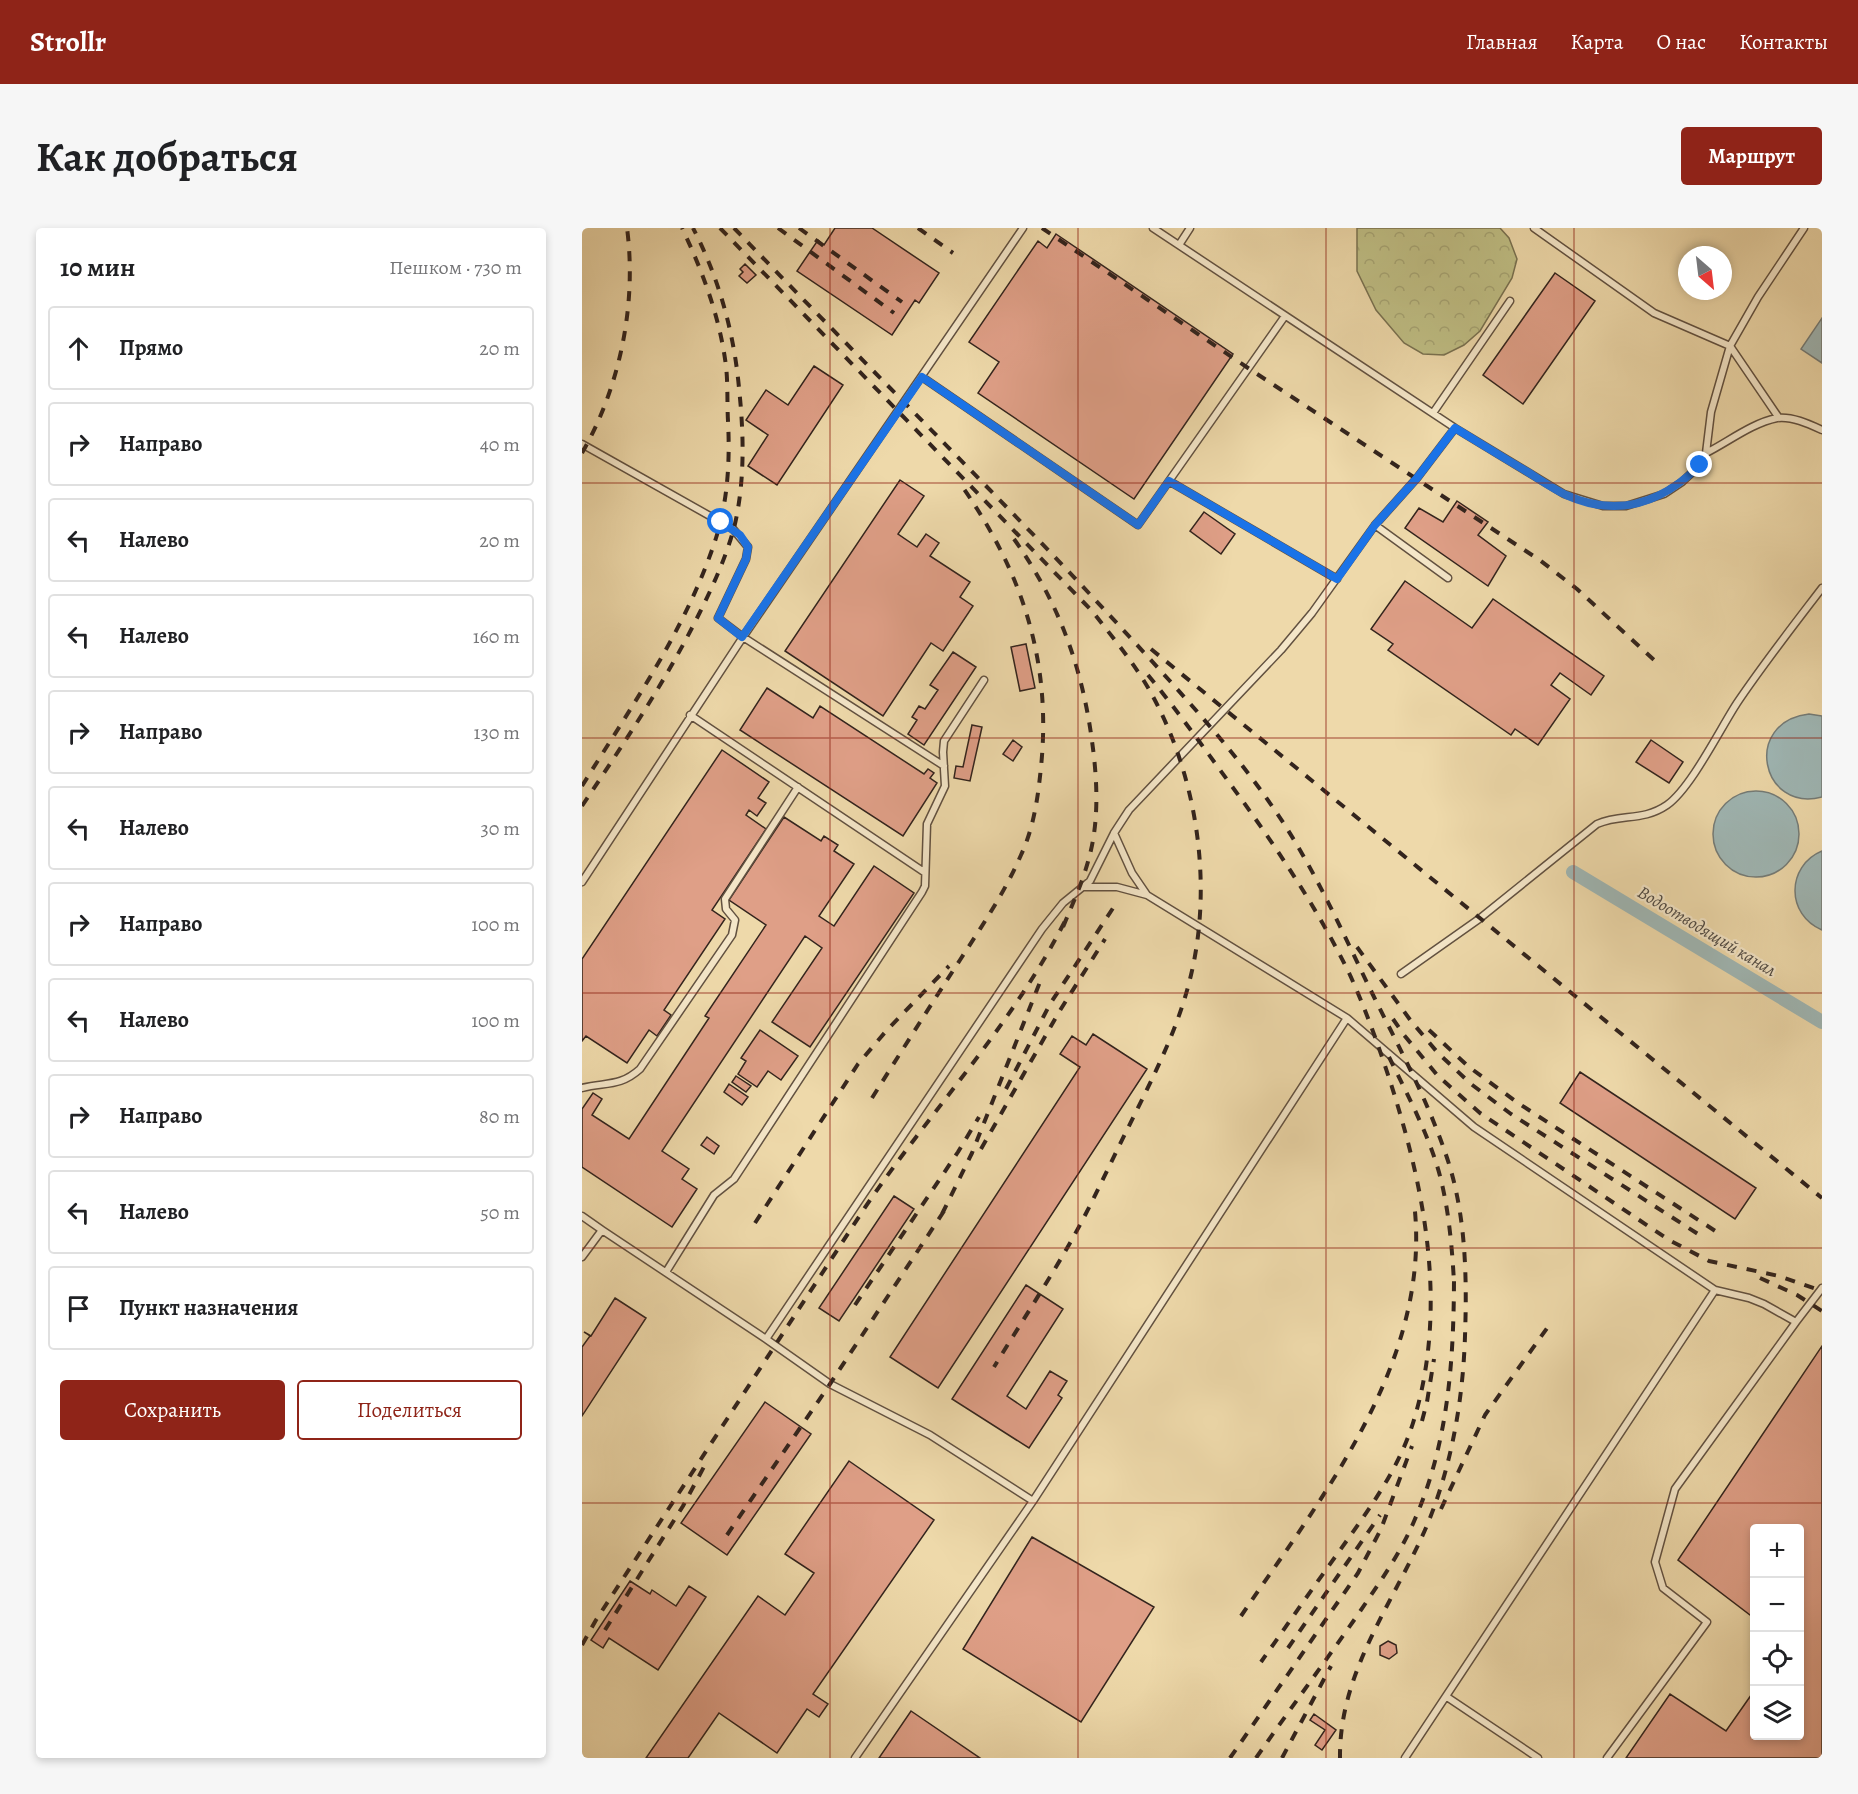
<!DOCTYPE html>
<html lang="ru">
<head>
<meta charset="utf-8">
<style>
	:root { --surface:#fff; --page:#f6f6f6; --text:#202124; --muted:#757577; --line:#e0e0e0; --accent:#8f2418 }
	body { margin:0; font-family:Alegreya,serif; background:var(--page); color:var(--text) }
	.controls { position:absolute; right:18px; bottom:18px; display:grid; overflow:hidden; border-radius:6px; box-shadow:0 3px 9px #0003 }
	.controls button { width:54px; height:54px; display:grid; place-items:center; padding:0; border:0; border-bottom:2px solid var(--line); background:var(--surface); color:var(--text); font:30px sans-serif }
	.compass { position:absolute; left:1096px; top:18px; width:54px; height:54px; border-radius:50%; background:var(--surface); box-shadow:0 3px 9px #0003; rotate:152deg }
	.stop { position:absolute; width:18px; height:18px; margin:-14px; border:4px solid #1a73e8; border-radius:50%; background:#fff }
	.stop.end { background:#1a73e8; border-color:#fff; box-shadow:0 2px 6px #0008 }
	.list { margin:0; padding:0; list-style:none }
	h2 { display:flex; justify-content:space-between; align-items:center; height:78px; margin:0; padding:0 24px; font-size:26px }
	h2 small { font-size:20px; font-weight:400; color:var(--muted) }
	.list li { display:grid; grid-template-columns:39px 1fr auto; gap:18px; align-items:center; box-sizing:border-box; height:84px; margin:0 12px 12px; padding:0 12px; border:2px solid var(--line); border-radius:6px }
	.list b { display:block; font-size:22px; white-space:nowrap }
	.list em { font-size:20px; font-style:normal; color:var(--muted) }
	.actions { display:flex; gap:12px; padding:18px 24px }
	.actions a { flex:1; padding:14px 0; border:2px solid var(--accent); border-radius:6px; text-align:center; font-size:21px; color:var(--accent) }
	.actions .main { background:var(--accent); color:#fff }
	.icon { flex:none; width:33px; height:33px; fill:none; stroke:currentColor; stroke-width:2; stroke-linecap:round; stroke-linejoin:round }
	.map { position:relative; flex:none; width:1240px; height:1530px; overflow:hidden; border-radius:6px }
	header { display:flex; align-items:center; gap:36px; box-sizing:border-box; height:84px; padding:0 30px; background:var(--accent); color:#fff }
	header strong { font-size:28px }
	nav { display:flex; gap:33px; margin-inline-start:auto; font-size:21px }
	.intro { display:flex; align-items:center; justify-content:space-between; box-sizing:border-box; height:144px; padding:0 36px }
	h1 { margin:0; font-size:42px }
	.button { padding:15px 27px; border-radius:6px; background:var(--accent); color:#fff; font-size:21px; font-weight:700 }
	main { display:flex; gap:36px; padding:0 36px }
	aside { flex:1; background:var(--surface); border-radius:6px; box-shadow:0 3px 9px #0003 }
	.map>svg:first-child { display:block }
	.forest { fill:url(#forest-crowns); stroke:#797150; stroke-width:1.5 }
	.water { fill:#9fb7b5; stroke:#747c78; stroke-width:1.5 }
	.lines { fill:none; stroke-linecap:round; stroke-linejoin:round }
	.canal { stroke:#9fb7b5; stroke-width:14 }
	.building { fill:#df9f87; stroke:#33241d; stroke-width:1.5 }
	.service-casing { stroke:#625140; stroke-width:9 }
	.service { stroke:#f4e6c8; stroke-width:6 }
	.rail { stroke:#33241d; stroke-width:4; stroke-dasharray:10 10; stroke-linecap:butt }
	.route { stroke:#1a73e8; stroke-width:8 }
	.grid { fill:none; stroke:#8f2418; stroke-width:1.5; stroke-opacity:0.55 }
	.labels { text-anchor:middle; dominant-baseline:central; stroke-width:4.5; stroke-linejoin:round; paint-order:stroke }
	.water-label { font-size:18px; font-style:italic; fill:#4e4943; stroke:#f4e6c8 }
</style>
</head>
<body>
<header>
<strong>Strollr</strong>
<nav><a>Главная</a><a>Карта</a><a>О нас</a><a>Контакты</a></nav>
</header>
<div class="intro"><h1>Как добраться</h1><a class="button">Маршрут</a></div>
<main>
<aside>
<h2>10 мин<small>Пешком · 730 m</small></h2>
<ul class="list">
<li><svg class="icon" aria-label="ahead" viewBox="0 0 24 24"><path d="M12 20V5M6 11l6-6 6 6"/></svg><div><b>Прямо</b></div><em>20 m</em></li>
<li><svg class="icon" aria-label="right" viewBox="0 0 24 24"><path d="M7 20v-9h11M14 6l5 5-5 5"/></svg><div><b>Направо</b></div><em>40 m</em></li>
<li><svg class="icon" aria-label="left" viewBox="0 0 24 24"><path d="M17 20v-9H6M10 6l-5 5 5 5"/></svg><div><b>Налево</b></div><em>20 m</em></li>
<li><svg class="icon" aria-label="left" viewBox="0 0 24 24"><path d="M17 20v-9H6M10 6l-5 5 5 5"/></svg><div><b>Налево</b></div><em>160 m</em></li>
<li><svg class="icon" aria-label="right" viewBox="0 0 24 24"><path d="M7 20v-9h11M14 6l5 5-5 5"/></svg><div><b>Направо</b></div><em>130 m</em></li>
<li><svg class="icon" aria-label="left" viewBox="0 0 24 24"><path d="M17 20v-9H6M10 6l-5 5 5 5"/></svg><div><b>Налево</b></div><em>30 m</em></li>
<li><svg class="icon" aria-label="right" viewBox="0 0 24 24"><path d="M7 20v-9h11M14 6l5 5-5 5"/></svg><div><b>Направо</b></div><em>100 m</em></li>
<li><svg class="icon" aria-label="left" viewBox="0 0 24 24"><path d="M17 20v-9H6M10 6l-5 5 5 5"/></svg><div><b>Налево</b></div><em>100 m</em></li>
<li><svg class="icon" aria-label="right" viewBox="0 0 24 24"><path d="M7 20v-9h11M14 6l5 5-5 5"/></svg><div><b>Направо</b></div><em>80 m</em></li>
<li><svg class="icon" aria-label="left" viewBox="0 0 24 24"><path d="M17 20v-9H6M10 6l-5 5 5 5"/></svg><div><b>Налево</b></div><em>50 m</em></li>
<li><svg class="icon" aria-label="arrive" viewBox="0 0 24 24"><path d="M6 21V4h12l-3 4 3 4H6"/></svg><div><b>Пункт назначения</b></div></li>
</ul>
<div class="actions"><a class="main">Сохранить</a><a>Поделиться</a></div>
</aside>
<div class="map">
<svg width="1240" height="1530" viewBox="0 0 1240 1530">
	<defs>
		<pattern id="forest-crowns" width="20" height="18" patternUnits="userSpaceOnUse" patternTransform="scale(1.5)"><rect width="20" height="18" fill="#bfbe84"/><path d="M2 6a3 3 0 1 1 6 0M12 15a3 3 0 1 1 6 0" fill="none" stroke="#a5a372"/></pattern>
	</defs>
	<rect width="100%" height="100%" fill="#eed9aa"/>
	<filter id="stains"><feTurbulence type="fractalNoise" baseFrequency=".00333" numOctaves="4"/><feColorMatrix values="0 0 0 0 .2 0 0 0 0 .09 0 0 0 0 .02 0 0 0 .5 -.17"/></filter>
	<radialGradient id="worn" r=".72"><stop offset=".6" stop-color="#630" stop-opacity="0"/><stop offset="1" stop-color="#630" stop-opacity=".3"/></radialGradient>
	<path class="forest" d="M775 0H918L927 10 935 31 930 50 898 103 882 117 862 127 841 126 822 115 794 82 775 43Z"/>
	<path class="water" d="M1240 90V135L1219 121Z
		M1227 486 1240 488V569C1179 585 1160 494 1227 486Z
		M1131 606a43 43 0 1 1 86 0a43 43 0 1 1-86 0Z
		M1240 623V702C1204 687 1204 638 1240 623Z"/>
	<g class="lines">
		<path class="canal" d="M991 644 1240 794"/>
	</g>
	<path class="building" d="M253 0H290L357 45 337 75 333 72 310 107 215 43 236 12 242 17Z
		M474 6 651 126 552 271 396 165 417 134 387 114 456 13 465 20Z
		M163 36 174 47 165 55 157 48 161 44 158 41Z
		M973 45 1013 73 941 176 901 147Z
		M232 138 261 157 195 257 166 238 186 207 164 192 184 162 206 177Z
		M318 252 342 268 316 306 335 319 344 306 357 315 348 328 388 354 378 369 391 378 361 423 349 415 301 488 203 423Z
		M875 273 906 294 896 307 924 328 906 358 823 300 837 280 861 294Z
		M622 284 653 306 639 326 608 303Z
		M823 353 890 400 911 371 1022 448 1009 467 978 445 969 457 988 471 956 517 933 501 929 507 806 422 811 416 789 401Z
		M444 416 453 460 438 463 429 419Z
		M371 424 394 439 342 517 326 506 335 492 330 489 337 478 343 481 356 462 348 457Z
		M185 460 231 490 238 478 342 546 346 541 352 545 348 550 355 555 321 608 158 502Z
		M390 497 400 499 388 553 372 550 374 538 381 539Z
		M431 512 440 519 431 533 421 526Z
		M1069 512 1101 534 1087 555 1054 534Z
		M140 522 187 554 176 570 184 575 175 588 167 582 164 587 184 601 130 682 143 691 82 782 89 787 75 808 67 802 45 835 4 808 0 813V731Z
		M202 589 239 613 242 608 256 617 252 623 272 636 237 688 252 698 292 638 332 665 228 819 190 794 240 720 223 708 80 923 107 941 100 951 115 961 90 999 0 939V881L11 865 20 871 10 887 47 911 127 790 123 788 184 697 147 672Z
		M178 802 216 828 199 852 186 843 175 859 156 846 164 833 159 830Z
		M511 806 565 841 356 1160 308 1129 498 839 478 826 490 808 504 817Z
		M998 844 1174 960 1153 991 978 875Z
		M154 848 169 858 164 864 150 854Z
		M147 856 166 869 160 877 142 864Z
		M125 909 137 918 132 926 119 917Z
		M312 968 332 981 257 1093 237 1080Z
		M444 1057 481 1081 425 1168 444 1181 468 1143 485 1153 476 1167 480 1170 447 1220 370 1171Z
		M33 1070 64 1090 0 1188V1119L8 1108 2 1104 9 1108Z
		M1240 1118V1530H1044L1088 1466 1144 1503 1172 1463V1508H1218V1300H1172V1390L1096 1332Z
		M183 1174 229 1206 145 1327 99 1295Z
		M267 1233 352 1292 231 1466 246 1476 237 1489 225 1481 195 1525 137 1485 106 1530H64L176 1368 203 1387 232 1345 203 1326Z
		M450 1309 572 1379 499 1494 381 1421Z
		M48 1353 68 1366 70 1362 94 1378 107 1358 124 1369 76 1442 27 1410 21 1420 9 1412Z
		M806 1413 814 1417 815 1425 807 1431 798 1427V1418Z
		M329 1483 398 1530H297Z
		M732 1486 754 1502 740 1522 733 1517 743 1502 728 1492Z"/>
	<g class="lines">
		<defs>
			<path id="service" d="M571 0 873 200 982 266 1021 278H1044L1082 266 1100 254 1118 237 1124 225 1129 184 1148 118 1176 69 1222 0
				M952 0 1072 85 1148 118 1197 190
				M597 17 608 0
				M703 88 587 253 755 351
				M340 149 556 297 587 253
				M851 185 928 73
				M0 216 151 301 166 319 164 331 136 390 161 409 362 538
				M1124 225C1146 214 1170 195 1195 190 1210 188 1227 196 1240 202
				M793 297 866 350
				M108 487 342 644
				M532 605 550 645 565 667 765 790 892 899 1133 1062 1167 1070 1182 1076 1214 1094 1240 1060
				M0 654 161 409 441 0
				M501 659H535L565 667
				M819 746 897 691 1015 596C1040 585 1060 594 1085 577 1109 560 1138 501 1155 475 1182 435 1211 398 1240 360
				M0 860C24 854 38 859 58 841L150 707 153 692 144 681 143 671 216 559
				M0 988 20 1002
				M0 1029 20 1002 184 1111 248 1156 348 1207 451 1273
				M84 1044 132 967 152 951 340 664 343 658 345 596 363 558 361 524 362 513 402 452
				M184 1111 460 701 481 675 508 653 532 605 547 582 699 422 730 385 793 297 835 250 873 200
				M865 1469 956 1530
				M273 1530 451 1273 765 790
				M823 1530 1133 1062
				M1025 1530 1125 1394 1081 1360 1073 1334 1093 1261 1214 1094"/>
		</defs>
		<use href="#service" class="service-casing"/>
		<use href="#service" class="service"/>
		<path class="rail" d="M138 0 511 384C531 410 553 436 569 465 615 548 631 655 609 747 596 803 568 855 543 906 525 942 508 980 488 1015 464 1057 437 1098 412 1139
			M152 0C257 109 364 216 469 325 509 367 548 409 587 452 623 492 659 533 690 578 732 638 761 706 793 771 820 825 849 879 867 936 884 991 885 1051 883 1108 881 1173 869 1242 843 1302 810 1377 757 1445 758 1530
			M196 0 312 85
			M217 0 320 74
			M336 0 371 25
			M460 0 666 140 959 333 995 361 1072 432
			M0 225C38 159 55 76 45 0
			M432 311C476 373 500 438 510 513 515 549 517 587 509 622 502 652 492 672 481 699
			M569 421 1240 970
			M566 447C599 487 629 530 660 572 700 628 738 685 768 747 784 782 797 819 809 856 844 966 866 1082 831 1195 816 1243 785 1284 756 1325 730 1361 705 1397 679 1434
			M0 558C49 479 105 400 134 310 146 272 148 232 146 193 145 175 146 156 144 138 138 90 121 44 100 0
			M0 578C42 515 84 453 118 384 131 358 144 329 152 300 163 255 162 207 157 160 152 105 137 50 111 0
			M775 719 829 793 856 825 889 856 929 886 1116 1006
			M811 791 822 807 856 848 898 885 1087 1012 1127 1033 1197 1048 1240 1063
			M847 802 887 839 936 875 1141 1008
			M807 829C826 868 847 907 858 948 867 983 870 1019 872 1054
			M424 861 468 776 535 674
			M290 870C319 824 348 778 378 732 400 698 423 664 439 627 452 599 456 569 459 539 470 431 439 341 377 254
			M399 921 477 784 523 711
			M360 986 390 925 460 749
			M173 995 276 836 305 802 367 738
			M1178 1050 1215 1067 1240 1083
			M273 1077 376 924 397 889
			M840 1193 845 1174 852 1131
			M859 1281 903 1187 968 1096
			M145 1307 248 1156 364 980
			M659 1388C742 1266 851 1131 832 974
			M23 1402 101 1278 124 1235
			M0 1417 14 1392 282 981C348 883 431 797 484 691
			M706 1420 798 1287
			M648 1530 776 1345 799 1301 830 1218
			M674 1530C708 1481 743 1434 777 1385 797 1355 819 1325 833 1291 867 1213 872 1129 872 1045
			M700 1530 749 1438"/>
	</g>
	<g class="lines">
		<path class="route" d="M139 294 158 307 166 319 164 331 136 390 160 409 340 149 556 297 587 253 755 351 793 297 835 250 873 200C896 214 920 229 944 243 957 251 970 260 984 267 1035 290 1079 276 1118 237"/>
	</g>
	<path class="grid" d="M248 0V1530M496 0V1530M744 0V1530M992 0V1530M0 255H1240M0 510H1240M0 765H1240M0 1020H1240M0 1275H1240"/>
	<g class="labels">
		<g class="water-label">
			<text transform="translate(1125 703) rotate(31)">Водоотводящий канал</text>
		</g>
	</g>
	<rect width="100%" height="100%" filter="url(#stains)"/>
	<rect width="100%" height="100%" fill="url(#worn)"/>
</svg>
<div class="controls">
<button>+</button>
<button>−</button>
<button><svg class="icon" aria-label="locate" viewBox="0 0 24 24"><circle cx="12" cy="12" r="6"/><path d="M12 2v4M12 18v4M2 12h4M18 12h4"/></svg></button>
<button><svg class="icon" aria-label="layers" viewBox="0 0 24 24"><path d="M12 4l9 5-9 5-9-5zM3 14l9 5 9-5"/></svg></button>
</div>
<svg class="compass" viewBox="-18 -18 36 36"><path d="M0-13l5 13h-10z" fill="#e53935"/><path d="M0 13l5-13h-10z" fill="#757577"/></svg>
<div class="stop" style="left:139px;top:294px"></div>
<div class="stop end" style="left:1118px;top:237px"></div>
</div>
</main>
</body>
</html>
